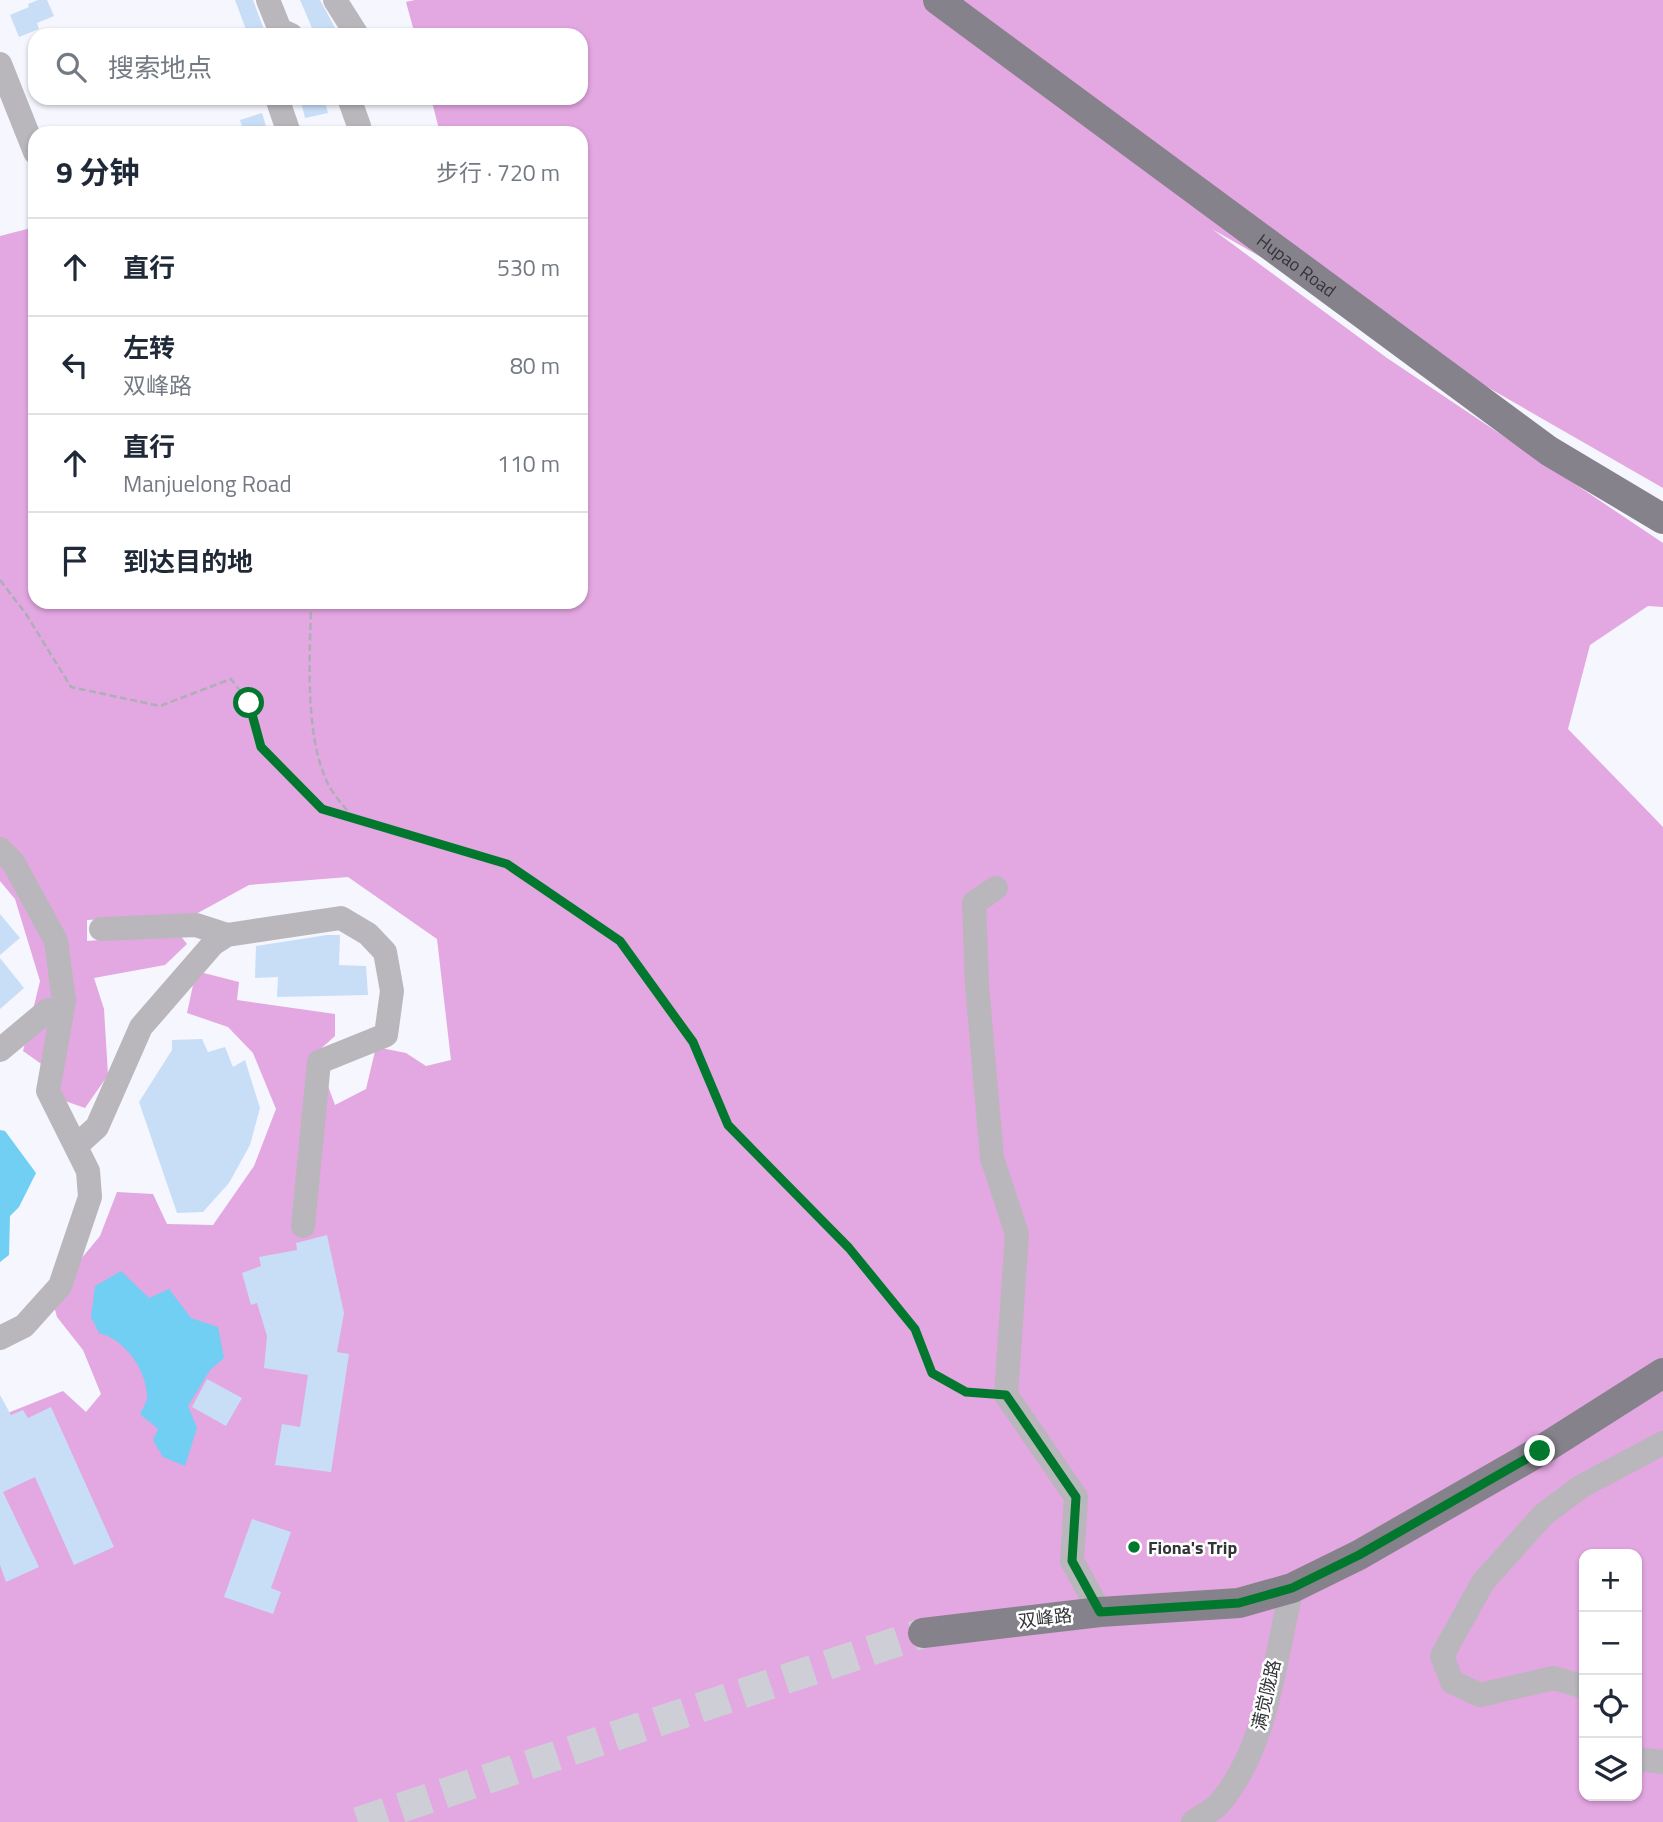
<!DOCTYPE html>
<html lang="zh">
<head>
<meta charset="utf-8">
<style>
	:root { --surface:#fff; --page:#f6f6f7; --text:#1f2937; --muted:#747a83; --line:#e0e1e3 }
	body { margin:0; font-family:"Titillium Web","Noto Sans SC",sans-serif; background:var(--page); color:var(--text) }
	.controls { position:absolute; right:21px; bottom:21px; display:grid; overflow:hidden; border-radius:14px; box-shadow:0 2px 5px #0004 }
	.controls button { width:63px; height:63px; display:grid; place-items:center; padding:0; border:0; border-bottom:2px solid var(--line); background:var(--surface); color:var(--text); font:35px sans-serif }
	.stop { position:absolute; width:21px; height:21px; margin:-16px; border:5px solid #02782e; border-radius:50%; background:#fff }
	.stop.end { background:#02782e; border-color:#fff; box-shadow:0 2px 7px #0008 }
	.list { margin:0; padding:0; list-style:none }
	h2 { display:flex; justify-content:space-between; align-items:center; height:91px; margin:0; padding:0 28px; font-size:30px }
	h2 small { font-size:23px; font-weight:400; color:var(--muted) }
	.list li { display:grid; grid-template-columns:46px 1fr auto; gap:21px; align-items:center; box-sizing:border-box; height:98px; padding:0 28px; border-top:2px solid var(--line) }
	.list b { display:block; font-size:26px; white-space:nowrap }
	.list p { margin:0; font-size:23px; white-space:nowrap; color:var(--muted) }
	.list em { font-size:23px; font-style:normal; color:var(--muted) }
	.icon { flex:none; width:38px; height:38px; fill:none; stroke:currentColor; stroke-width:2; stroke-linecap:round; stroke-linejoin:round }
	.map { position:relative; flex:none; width:1663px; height:1822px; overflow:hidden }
	.search { position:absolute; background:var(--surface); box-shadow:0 2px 5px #0004; left:28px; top:28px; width:560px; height:77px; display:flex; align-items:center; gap:18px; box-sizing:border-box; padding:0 24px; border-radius:21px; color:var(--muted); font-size:26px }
	.panel { position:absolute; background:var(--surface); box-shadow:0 2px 5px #0004; left:28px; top:126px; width:560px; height:483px; border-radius:21px }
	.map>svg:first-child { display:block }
	.forest { fill:#e3a7e1; fill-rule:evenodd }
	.water { fill:#70cff2 }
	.building { fill:#c8def7 }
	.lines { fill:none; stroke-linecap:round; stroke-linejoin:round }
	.major-tunnel { stroke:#cecfd6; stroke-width:30; stroke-dasharray:30 15; stroke-linecap:butt }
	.path { stroke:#aeafb6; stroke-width:2.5; stroke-dasharray:7 3.5; stroke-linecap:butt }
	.minor { stroke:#b9b7bc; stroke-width:24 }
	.major { stroke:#85828b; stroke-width:30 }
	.route { stroke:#02782e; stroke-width:9 }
	.poi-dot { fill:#02782e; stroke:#fff; stroke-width:2.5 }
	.labels { text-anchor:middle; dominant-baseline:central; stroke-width:5; stroke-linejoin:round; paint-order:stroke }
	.street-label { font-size:18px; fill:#323438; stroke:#fff }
	.poi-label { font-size:18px; font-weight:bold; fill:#323438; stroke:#fff; text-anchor:start }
</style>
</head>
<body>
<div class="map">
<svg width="1663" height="1822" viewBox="0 0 1663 1822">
	<rect width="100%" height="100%" fill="#f5f6fe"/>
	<path class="forest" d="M415 0H1663V488L1212 229 1387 358 1663 543V607L1648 606 1590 645 1568 729 1663 827V1822H0V1416L63 1391 86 1412 101 1394 83 1350 57 1317 51 1295 100 1236 117 1192 153 1194 167 1224 213 1225 254 1166 276 1109 253 1053 228 1027 187 1013 196 971 239 982 237 1000 335 1014V1036L316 1053 335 1105 366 1089 376 1047 406 1053 426 1066 451 1060 437 939 348 877 249 885 196 914 87 920V941L179 934 187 944 165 965 94 978 104 1009 108 1075 85 1108 65 1101 47 1068 23 1051 40 981 15 899 0 881V236L35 227V602H581V133H440L431 98H581V35H415L406 2ZM1584 1554H1637V1796H1584Z"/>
	<path class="water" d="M0 1130 5 1131 36 1173 19 1207 10 1216 9 1255 0 1262Z
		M121 1271 149 1298 169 1289 191 1318 218 1327 224 1358 210 1370 188 1406 197 1428 185 1466 163 1457 153 1440 158 1429 140 1414C142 1410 146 1403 147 1399 148 1371 125 1339 99 1333L91 1317 95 1286Z"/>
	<path class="building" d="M38 0H47L54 16 37 23 39 29 19 37 10 15 29 7 28 4Z
		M235 0H253L266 35H248Z
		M300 0H320L339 35H315Z
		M300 98H324L328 113 305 118Z
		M262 113 268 133H244L240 120Z
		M0 914 20 938 0 955Z
		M327 935H340L339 965 366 966 368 995 277 997 278 977 255 978 256 946Z
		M0 958 24 988 0 1009Z
		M202 1039 208 1052 225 1047 233 1067 245 1060 260 1108 250 1145 229 1183 203 1212 177 1213 139 1102 172 1050V1040Z
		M327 1235 344 1313 337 1352 349 1354 331 1472 275 1465 282 1424 300 1427 308 1375 264 1368 267 1336 257 1303 251 1305 242 1273 261 1266 259 1257 297 1250 296 1243Z
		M207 1379 242 1398 226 1426 192 1407Z
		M0 1395 11 1415 23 1410 28 1418 51 1407 114 1547 74 1565 35 1477 3 1492 39 1567 6 1582 0 1565Z
		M252 1519 291 1532 271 1588 281 1592 273 1614 224 1597Z"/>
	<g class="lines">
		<path class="major-tunnel" d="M358 1822 923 1633"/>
		<path class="path" d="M0 580 26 614 71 687 160 706 231 679 249 703 261 747 322 809 507 865 620 941 693 1042 728 1125 849 1248 915 1329 932 1373 966 1392 986 1393
			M311 602C310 656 304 735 328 784 334 796 346 808 354 819"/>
		<path class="minor" d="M268 0 280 30 291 35
			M335 0 357 35
			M0 64 35 152
			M277 98 289 133
			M349 98 359 126
			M0 849 13 862 56 941 64 1001 48 1091 88 1171 90 1197 60 1286 24 1326 0 1338
			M996 888 974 903 977 985 992 1158 1017 1234 1006 1395 1076 1497 1072 1561 1100 1612
			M101 929 196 925 227 935
			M0 1050 48 1010
			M76 1146 97 1127 141 1027 213 944 227 935 341 918 368 934 385 952 392 991 386 1035 319 1062 303 1226
			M1584 1687 1554 1678 1480 1695 1452 1682 1442 1656 1483 1582 1544 1514 1582 1486 1663 1443
			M1637 1759 1663 1762
			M1193 1822C1201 1816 1212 1811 1219 1804 1269 1745 1274 1660 1292 1588"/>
		<g class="major">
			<path id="s1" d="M938 0 1549 451 1663 519"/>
			<path d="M923 1633 1100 1612 1239 1603 1292 1588 1359 1555 1540 1451 1663 1373"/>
		</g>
	</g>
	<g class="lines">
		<path class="route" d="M249 703 261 747 322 809 507 864 620 941 693 1042 728 1125 849 1248 915 1329 932 1373 966 1392 1006 1395 1076 1497 1072 1561 1100 1612 1239 1603 1292 1588 1359 1555 1540 1451"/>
	</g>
	<circle class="poi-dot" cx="1134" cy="1547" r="7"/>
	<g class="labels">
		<g class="street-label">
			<text stroke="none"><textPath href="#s1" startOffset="446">Hupao Road</textPath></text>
			<text transform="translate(1045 1618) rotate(-7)">双峰路</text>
			<text transform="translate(1266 1695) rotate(-77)">满觉陇路</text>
		</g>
		<g class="poi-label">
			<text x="1148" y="1547">Fiona's Trip</text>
		</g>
	</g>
</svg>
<div class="controls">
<button>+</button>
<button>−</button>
<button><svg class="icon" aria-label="locate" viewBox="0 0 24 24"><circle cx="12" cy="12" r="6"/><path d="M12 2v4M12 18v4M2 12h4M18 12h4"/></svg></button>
<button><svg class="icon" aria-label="layers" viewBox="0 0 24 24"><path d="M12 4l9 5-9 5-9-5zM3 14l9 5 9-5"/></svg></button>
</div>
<div class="stop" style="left:249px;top:703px"></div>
<div class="stop end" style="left:1540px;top:1451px"></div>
<div class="search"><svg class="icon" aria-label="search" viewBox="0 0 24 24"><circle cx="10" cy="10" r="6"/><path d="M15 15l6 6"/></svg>搜索地点</div>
<section class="panel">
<h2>9 分钟<small>步行 · 720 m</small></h2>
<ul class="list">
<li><svg class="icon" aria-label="ahead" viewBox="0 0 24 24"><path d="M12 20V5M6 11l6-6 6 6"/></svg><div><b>直行</b></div><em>530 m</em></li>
<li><svg class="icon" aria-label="left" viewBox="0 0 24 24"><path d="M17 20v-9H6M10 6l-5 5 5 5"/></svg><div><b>左转</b><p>双峰路</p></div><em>80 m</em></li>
<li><svg class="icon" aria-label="ahead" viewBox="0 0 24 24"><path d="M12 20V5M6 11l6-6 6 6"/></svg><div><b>直行</b><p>Manjuelong Road</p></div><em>110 m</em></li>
<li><svg class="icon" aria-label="arrive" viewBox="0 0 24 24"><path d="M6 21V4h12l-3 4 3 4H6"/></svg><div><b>到达目的地</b></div></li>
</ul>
</section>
</div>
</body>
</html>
